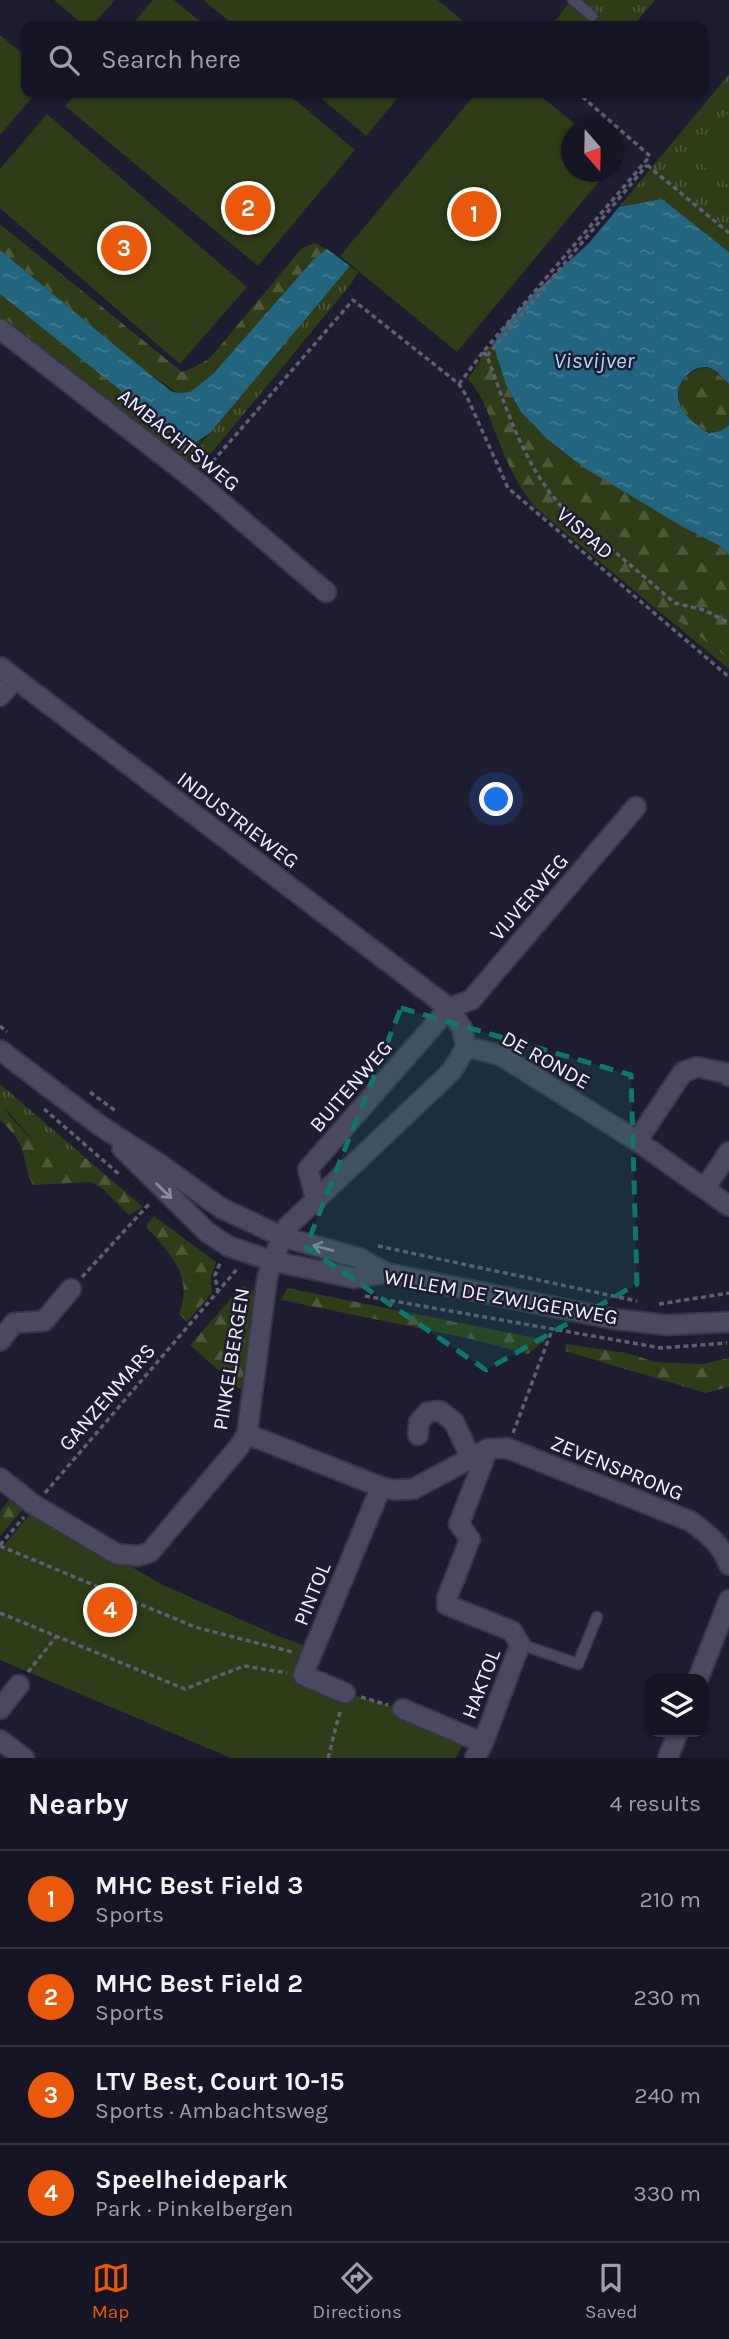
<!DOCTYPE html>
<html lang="en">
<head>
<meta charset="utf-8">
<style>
	:root { --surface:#161525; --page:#1f1e2d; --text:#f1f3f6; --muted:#9e9fa7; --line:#353442; --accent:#ea580c }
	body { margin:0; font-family:Karla,sans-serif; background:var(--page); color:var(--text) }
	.controls { position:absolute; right:21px; bottom:21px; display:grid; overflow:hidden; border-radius:14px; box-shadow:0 2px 5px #0004 }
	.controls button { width:63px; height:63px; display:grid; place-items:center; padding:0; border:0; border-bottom:2px solid var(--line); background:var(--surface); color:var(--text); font:35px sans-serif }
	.compass { position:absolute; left:561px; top:119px; width:63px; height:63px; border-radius:50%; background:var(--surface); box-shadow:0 2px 5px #0004; rotate:160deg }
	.you { position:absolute; left:497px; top:800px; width:24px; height:24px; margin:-18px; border:5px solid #fff; border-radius:50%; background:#1a73e8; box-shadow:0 0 0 10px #1a73e833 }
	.badge { display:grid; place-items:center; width:46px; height:46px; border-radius:50%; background:var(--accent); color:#fff; font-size:23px; font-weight:700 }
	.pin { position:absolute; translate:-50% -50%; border:4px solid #fff; box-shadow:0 2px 7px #0006 }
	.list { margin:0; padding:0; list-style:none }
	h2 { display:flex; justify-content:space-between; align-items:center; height:91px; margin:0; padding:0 28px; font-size:30px }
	h2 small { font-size:23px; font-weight:400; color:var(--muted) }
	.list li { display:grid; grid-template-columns:46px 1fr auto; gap:21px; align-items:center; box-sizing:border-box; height:98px; padding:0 28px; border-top:2px solid var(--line) }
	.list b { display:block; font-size:26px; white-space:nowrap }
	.list p { margin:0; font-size:23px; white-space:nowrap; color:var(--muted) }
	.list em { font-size:23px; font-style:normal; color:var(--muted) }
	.icon { flex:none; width:38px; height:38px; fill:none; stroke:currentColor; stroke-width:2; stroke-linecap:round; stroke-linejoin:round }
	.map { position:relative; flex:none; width:729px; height:1758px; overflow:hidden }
	.search { position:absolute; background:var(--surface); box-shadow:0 2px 5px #0004; left:21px; right:21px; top:21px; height:77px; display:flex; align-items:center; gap:18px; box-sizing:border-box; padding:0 24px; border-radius:14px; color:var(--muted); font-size:26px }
	.sheet { height:483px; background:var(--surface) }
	nav { display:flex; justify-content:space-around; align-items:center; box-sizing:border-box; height:98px; border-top:2px solid var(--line); background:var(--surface); font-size:19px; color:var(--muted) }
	nav a { display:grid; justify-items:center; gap:4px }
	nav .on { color:var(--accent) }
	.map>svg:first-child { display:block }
	.grass { fill:url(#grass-tufts) }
	.forest { fill:url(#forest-firs) }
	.park { fill:#2e3c17 }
	.water { fill:url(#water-ripples) }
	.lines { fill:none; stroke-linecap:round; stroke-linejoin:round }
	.service-casing { stroke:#373546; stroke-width:13 }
	.minor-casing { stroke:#373546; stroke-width:23 }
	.tertiary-casing { stroke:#373546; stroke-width:23 }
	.secondary-casing { stroke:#373546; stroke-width:23 }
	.path { stroke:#605f71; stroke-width:3.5; stroke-dasharray:5 3.5; stroke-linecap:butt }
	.service { stroke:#4a4961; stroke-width:10 }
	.minor { stroke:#4a4961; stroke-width:19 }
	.tertiary { stroke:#4a4961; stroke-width:19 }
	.secondary { stroke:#4a4961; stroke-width:19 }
	.oneway { stroke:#8d8c9f }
	.marked { fill:#0f766e; fill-opacity:0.2; stroke:#0f766e; stroke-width:5; stroke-dasharray:14 9; stroke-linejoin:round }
	.labels { text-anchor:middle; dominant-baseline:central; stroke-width:5; stroke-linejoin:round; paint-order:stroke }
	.street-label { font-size:21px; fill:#f1f1fd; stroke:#1e1c31 }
	.water-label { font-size:23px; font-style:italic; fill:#a7dcf4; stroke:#1e1c31 }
</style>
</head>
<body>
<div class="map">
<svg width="729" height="1758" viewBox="0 0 729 1758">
	<defs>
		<pattern id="grass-tufts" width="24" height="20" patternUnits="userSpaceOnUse" patternTransform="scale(1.75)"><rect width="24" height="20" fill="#2e3c17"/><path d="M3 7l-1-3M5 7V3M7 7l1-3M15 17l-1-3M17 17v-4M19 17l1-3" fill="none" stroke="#4d593a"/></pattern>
		<pattern id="forest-firs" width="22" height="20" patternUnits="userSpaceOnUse" patternTransform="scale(1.75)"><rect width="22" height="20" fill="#2e3c17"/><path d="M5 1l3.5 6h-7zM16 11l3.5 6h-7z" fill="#4d593a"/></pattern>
		<pattern id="water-ripples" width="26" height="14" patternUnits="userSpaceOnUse" patternTransform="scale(1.75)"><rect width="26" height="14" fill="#23647e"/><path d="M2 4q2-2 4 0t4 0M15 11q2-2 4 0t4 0" fill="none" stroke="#437b91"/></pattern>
	</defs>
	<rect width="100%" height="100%" fill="#1e1c31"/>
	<path class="grass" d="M571 0H655L633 26H551Z
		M729 74V252L662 199 619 207Z
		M350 266 358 272 351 284 194 474 181 463 187 459 210 433Z
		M661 613 682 623 729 659V669Z
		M0 1084 87 1159 54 1155 40 1149 4 1107 0 1099Z"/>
	<path class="forest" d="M0 224 182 372 195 367 210 358 302 248 315 243 327 249 314 259 213 374 190 392 177 393 146 371 0 250Z
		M0 294 141 407 195 443 203 439 187 459 181 463 0 320Z
		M493 344C498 357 501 372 507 385 518 413 540 433 563 452L683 527 720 546 729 555V659L682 623 661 613 537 509C518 488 507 462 497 437 489 416 483 395 468 379L488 348Z
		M703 367 712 369 729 384V425L721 431 712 433C679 422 661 381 703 367Z
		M0 1099 8 1114 40 1149 54 1155 87 1159 143 1207 129 1215 103 1189 91 1182 33 1185C27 1174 26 1164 23 1152 19 1139 10 1129 0 1120Z
		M154 1216 216 1262 211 1277 212 1293 187 1322 179 1314C194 1277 170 1253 147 1228V1224Z
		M242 1286 256 1291 243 1392 190 1345Z
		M287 1288 545 1340 528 1354 467 1338 281 1300Z
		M566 1344 627 1353 655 1362 702 1364 729 1358V1387L706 1393 565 1351Z
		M10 1499 23 1509 0 1536V1512Z"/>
	<path class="park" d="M54 0H115L92 26H85Z
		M153 0H174L206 26H131Z
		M203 0H438L463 21 458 26H235Z
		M0 35 26 57V93H36L0 135Z
		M76 93H287L355 150 258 266 65 106Z
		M315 93H402L366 136Z
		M476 93H537L581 129 572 130V172H607L457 352 340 256Z
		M729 112V186L693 157Z
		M47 114 247 287 180 364 0 208V169Z
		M34 1509 161 1584 278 1636 311 1648 301 1676 345 1693 403 1709 465 1739 456 1758H231L0 1660V1550Z"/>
	<path class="water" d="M662 199 729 252V384C724 380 718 372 712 369 695 360 673 384 679 401 683 416 696 425 709 433L721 431 729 425V555L720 546 683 527 583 467 547 439 521 412 506 385 493 344 507 323 534 293 589 243 619 207Z
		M327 249 350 266 210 433 195 443 185 440 141 407 0 294V250L146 371 171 391 177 393 190 392 213 374 314 259Z"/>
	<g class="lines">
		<defs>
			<path id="service" d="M573 0 592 16
				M520 1644 578 1664 597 1617"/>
			<path id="minor" d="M0 329 196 481 326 592
				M0 696 15 679
				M466 1047 500 1055 637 1141 729 1206
				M637 1141 683 1072 697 1067 726 1073 729 1076
				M705 1188 729 1152
				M316 1200 308 1169 449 1008 471 1000 636 807
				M0 1341 14 1323 44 1321 71 1289
				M247 1434 381 1487 395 1490 413 1489 488 1449 507 1448 690 1521C707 1533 722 1545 729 1565
				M418 1435 419 1422 428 1412 440 1411 454 1422 471 1458
				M0 1478 34 1505 117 1554 138 1556 150 1552 238 1448 247 1434 267 1279 272 1261
				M698 1679 729 1600
				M345 1693 303 1675 381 1487
				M0 1709 19 1685
				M403 1709 483 1743
				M0 1740 24 1758
				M475 1758 483 1743 520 1644 512 1631 447 1605V1598L470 1539 459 1524 488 1449
				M668 1758 678 1732"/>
			<path id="tertiary" d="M0 667 449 1008 462 1028 466 1047 452 1071 287 1227 272 1261"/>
			<path id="secondary" d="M0 1050 99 1125 158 1163 221 1208 283 1237 359 1258 386 1273 613 1319 667 1325 729 1322
				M122 1148 207 1232 228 1246 272 1261 354 1278 386 1273"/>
		</defs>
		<use href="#service" class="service-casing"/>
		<use href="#minor" class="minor-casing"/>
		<use href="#tertiary" class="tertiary-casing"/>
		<use href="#secondary" class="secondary-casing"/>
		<path class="path" d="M647 165 729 233
			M483 352 487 356C506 407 524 466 562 507L675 603 704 610 729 623
			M487 356 647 165
			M459 384 483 352 650 156 578 93
			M207 468 353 300 459 384 467 397 508 488 729 677
			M0 1026 7 1032
			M90 1092 117 1112
			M44 1109 120 1175
			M378 1246 637 1301
			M82 1277 150 1203
			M218 1293 215 1275 221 1261
			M365 1296 661 1348 727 1343
			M659 1304 729 1293
			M513 1433 552 1330
			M45 1493 238 1268
			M0 1545 24 1517
			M0 1546 195 1627 292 1652
			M0 1613 185 1689 244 1666 287 1673
			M28 1672 56 1637
			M361 1697 388 1705
			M328 1758 340 1711"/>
		<use href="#service" class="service"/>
		<use href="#minor" class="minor"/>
		<use href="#tertiary" class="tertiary"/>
		<use href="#secondary" class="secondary"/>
	</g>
	<defs><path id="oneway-shaft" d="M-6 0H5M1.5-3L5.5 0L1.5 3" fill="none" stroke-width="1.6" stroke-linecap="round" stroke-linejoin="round" transform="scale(1.75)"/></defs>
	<g class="oneway">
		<use href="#oneway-shaft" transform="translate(164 1191) rotate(44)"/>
		<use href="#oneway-shaft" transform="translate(323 1248) rotate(-165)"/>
	</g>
	<path class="marked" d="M401 1008 631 1075 637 1284 486 1370 306 1247Z"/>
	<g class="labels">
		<g class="street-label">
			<text transform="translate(179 440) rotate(39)">AMBACHTSWEG</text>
			<text transform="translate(585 533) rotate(41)">VISPAD</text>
			<text transform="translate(238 820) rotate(37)">INDUSTRIEWEG</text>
			<text transform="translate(529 897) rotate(-49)">VIJVERWEG</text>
			<text transform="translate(546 1060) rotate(29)">DE RONDE</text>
			<text transform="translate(351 1086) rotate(-49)">BUITENWEG</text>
			<text transform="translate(501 1297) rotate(10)">WILLEM DE ZWIJGERWEG</text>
			<text transform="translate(231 1359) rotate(-81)">PINKELBERGEN</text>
			<text transform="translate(107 1397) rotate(-49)">GANZENMARS</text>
			<text transform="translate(617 1468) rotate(22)">ZEVENSPRONG</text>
			<text transform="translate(312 1594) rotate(-68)">PINTOL</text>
			<text transform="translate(481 1684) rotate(-69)">HAKTOL</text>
		</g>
		<g class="water-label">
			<text x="594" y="360">Visvijver</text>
		</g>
	</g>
</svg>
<div class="controls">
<button><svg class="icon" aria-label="layers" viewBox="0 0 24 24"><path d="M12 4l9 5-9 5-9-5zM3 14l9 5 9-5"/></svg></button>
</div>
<svg class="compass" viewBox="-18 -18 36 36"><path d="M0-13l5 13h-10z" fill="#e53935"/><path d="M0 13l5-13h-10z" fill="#9e9fa7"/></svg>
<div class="you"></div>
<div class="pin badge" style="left:474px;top:214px">1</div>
<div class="pin badge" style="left:248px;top:208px">2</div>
<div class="pin badge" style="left:124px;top:248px">3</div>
<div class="pin badge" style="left:110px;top:1610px">4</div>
<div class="search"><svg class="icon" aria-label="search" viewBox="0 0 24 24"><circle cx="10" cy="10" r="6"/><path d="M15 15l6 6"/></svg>Search here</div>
</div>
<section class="sheet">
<h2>Nearby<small>4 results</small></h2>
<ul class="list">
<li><span class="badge">1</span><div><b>MHC Best Field 3</b><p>Sports</p></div><em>210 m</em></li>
<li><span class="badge">2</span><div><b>MHC Best Field 2</b><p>Sports</p></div><em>230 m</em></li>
<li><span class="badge">3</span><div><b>LTV Best, Court 10-15</b><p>Sports · Ambachtsweg</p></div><em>240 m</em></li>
<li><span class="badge">4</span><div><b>Speelheidepark</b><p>Park · Pinkelbergen</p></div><em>330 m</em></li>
</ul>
</section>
<nav>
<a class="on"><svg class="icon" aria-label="map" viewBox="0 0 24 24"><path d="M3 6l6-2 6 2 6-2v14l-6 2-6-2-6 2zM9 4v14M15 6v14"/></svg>Map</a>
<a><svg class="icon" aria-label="directions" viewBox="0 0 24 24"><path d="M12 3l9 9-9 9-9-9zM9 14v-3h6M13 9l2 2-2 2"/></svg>Directions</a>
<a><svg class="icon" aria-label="saved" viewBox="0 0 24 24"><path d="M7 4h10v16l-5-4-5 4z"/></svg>Saved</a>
</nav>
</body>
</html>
